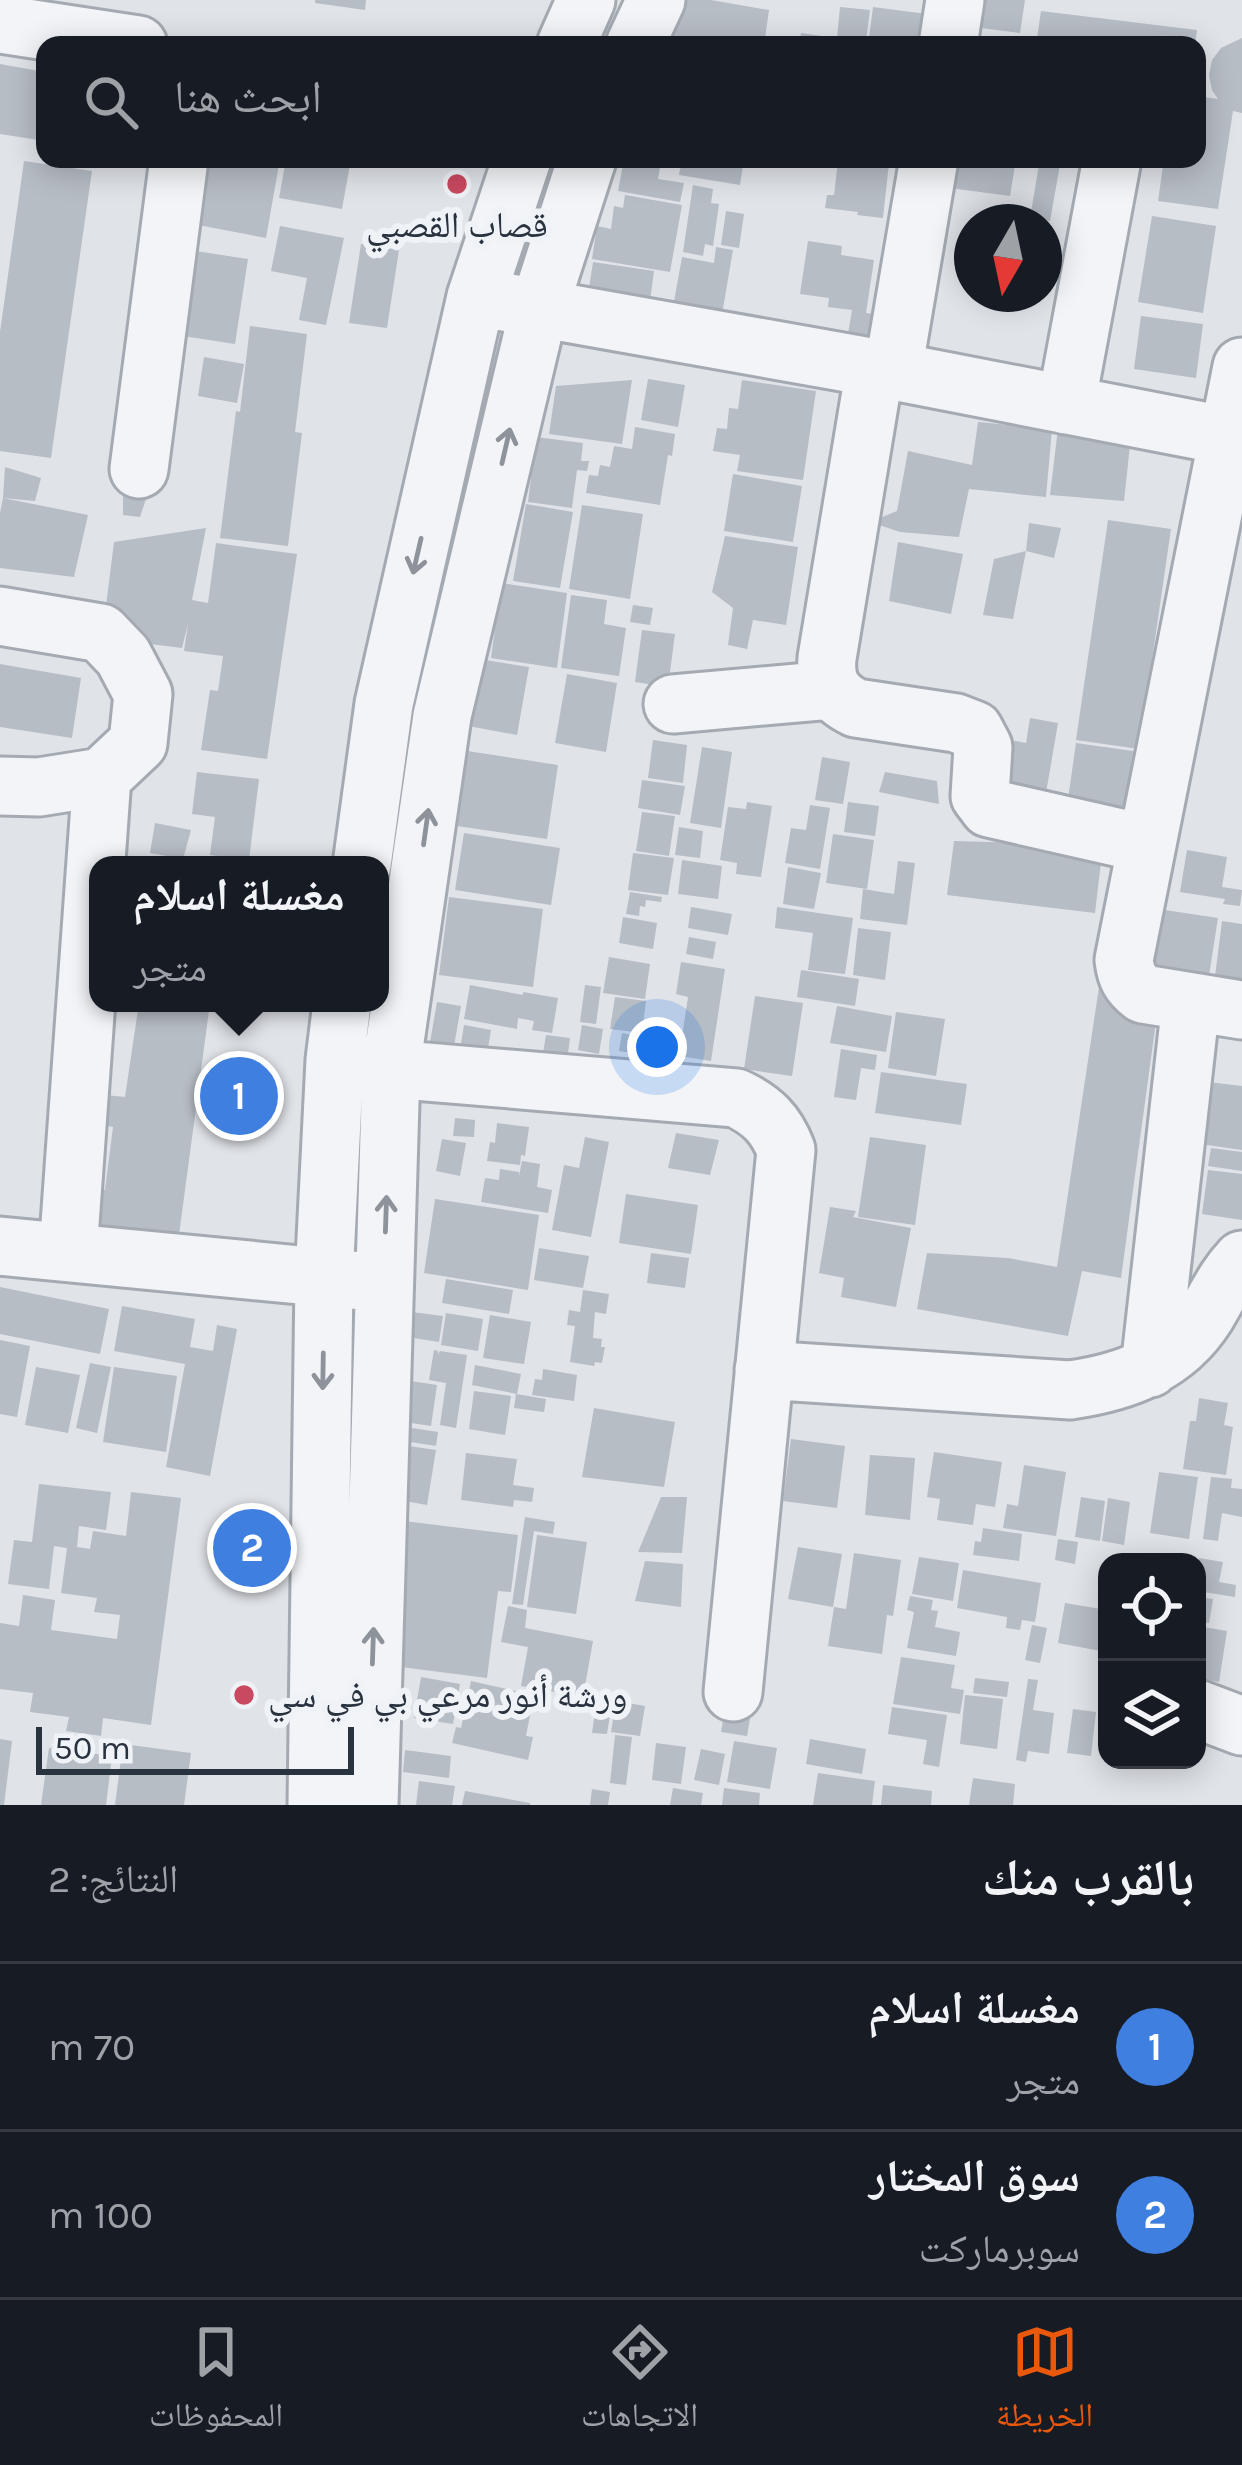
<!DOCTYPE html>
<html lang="ar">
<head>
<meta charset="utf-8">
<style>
	:root { --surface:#171b24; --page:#242831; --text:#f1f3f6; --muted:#9ea1a6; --line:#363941; --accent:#ea580c }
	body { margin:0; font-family:Karla,"Noto Naskh Arabic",sans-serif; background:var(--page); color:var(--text); direction:rtl }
	.controls { position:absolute; right:36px; bottom:36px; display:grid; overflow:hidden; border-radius:24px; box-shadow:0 6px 30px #0003 }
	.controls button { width:108px; height:108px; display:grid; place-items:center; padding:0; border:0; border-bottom:3px solid var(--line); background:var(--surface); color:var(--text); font:60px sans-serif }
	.compass { position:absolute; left:954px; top:204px; width:108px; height:108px; border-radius:50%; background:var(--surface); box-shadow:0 6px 30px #0003; rotate:189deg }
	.scale { position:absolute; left:36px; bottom:30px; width:318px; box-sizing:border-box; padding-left:12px; border:6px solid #29323f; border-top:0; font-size:33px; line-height:42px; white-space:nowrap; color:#29323f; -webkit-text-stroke:9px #eff2f6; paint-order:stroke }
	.you { position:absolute; left:657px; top:1047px; width:42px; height:42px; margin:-30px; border:9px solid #fff; border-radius:50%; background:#1a73e8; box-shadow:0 0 0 18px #1a73e833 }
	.badge { display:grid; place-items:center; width:78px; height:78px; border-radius:50%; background:var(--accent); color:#fff; font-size:39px; font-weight:700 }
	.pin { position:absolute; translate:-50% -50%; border:6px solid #fff; box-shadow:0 3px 12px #0006 }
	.popup { position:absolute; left:89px; top:856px; width:300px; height:156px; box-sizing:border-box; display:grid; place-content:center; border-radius:24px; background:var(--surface); filter:drop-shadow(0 3px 9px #0005); font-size:39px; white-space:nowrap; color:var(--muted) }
	.popup b { font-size:45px; color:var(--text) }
	.popup::after { content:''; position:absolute; left:50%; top:100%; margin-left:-24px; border:24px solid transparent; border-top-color:var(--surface) }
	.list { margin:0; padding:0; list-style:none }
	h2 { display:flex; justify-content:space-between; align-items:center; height:156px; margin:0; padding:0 48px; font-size:51px }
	h2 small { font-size:39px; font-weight:400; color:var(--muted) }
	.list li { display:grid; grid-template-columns:78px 1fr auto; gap:36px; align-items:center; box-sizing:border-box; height:168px; padding:0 48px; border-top:3px solid var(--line) }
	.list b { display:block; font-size:45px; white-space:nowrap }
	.list p { margin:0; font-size:39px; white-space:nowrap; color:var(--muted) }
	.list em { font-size:39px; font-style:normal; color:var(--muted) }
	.icon { flex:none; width:66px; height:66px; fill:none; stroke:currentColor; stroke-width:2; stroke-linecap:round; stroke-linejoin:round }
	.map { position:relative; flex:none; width:1242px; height:1805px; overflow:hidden; direction:ltr }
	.search { position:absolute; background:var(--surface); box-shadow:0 6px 30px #0003; left:36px; right:36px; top:36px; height:132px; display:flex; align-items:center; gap:30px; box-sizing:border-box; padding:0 42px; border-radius:24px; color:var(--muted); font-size:45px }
	.sheet { height:492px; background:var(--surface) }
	nav { display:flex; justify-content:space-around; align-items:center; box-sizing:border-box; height:168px; border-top:3px solid var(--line); background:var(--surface); font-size:33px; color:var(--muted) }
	nav a { display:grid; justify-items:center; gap:6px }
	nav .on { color:var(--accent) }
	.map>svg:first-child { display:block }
	.building { fill:#b7bdc5 }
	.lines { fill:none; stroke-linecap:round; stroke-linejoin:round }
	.minor-casing { stroke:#a5aab2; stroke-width:63 }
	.minor { stroke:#f2f4f7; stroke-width:57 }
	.oneway { stroke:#8e939b }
	.poi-dot { fill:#c94960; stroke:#eff2f6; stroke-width:4.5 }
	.labels { text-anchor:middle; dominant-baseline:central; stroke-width:12; stroke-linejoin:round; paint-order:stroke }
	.poi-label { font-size:36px; fill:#29323f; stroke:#eff2f6 }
</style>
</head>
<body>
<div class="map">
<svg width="1242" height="1805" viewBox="0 0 1242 1805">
	<rect width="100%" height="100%" fill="#e0e3e8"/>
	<path class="building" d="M315 0H366L365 10 315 3Z
		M660 0H711L769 10 764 45H685L653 40Z
		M984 0H1025L1020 33 981 28Z
		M840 7 870 10 866 41 837 38Z
		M873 7 927 14 923 45H868Z
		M1041 11 1197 30 1195 45H1036Z
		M801 33 822 36 821 45H799Z
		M1242 38V113L1233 111 1218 209 1158 201 1164 159H1197V96L1218 99 1212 90 1209 75 1212 60 1221 48Z
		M0 64 45 72V141L0 134Z
		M210 159H280L266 238 198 225Z
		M286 159H351L342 209 279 198Z
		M624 159 661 162 658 179 684 183 680 202 618 191Z
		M673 159H744L740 185 679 175 681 163 673 162Z
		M850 159H872L889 163 883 218 857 215 858 212 825 208 827 195H834L838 161 850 163Z
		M955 159H1016L1010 196 950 188Z
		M1040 159H1061L1050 221 1030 218Z
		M24 161 92 171 51 458 0 451V332Z
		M693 185 713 189 711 203 719 204 713 246 705 244 703 256 683 252Z
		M625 195 682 205 670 272 592 259 597 226 611 229 614 206 623 208Z
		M726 211 744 214 739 248 721 245Z
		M1152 216 1216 226 1203 313 1138 302Z
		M280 226 344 238 326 325 299 320 307 278 271 271Z
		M808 241 842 246 841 255 874 260 866 313 885 316 882 339 848 334 852 310 828 307 829 298 800 294Z
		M361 244 399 250 387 328 349 323Z
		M716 247 733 250 720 326 671 318 682 257 714 263Z
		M182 249 248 259 235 344 170 334Z
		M593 262 654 271 648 316 586 308Z
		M1141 316 1203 324 1196 378 1134 369Z
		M250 326 307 334 295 432 302 433 288 546 220 538 236 411 240 412Z
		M204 357 244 364 237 403 198 396Z
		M648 379 685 385 678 427 641 420Z
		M632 380 622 444 549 434 556 386Z
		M742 380 816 391 803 480 737 471 740 455 713 451 717 428 727 429 729 408 738 409Z
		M978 422 1052 429 1046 497 969 489 959 537 900 532 870 522 897 511 908 451 972 465Z
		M635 427 675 434 672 456 668 455 660 505 586 493 589 475 598 476 600 465 610 467 614 446 632 449Z
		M1058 428 1131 436 1124 501 1050 495Z
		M536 437 583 443 581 461H589L587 471 577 470 572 508 528 502Z
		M5 467 41 478 35 501 3 498Z
		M733 474 802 486 793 542 724 531Z
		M123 496 146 499 140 517 123 515Z
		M3 498 88 515 74 577 0 568V513Z
		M526 504 573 512 560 588 513 581Z
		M582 505 643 514 630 599 569 589Z
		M1108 520 1171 529 1139 749 1076 740Z
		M1029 523 1061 528 1054 558 1026 551Z
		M206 528 192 600 208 603 216 543 297 554 267 759 201 750 210 690 218 691 223 656 184 651 188 624 182 648 102 638 114 542Z
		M725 536 798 547 786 625 753 620 747 649 728 645 733 608 712 592Z
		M898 542 963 554 951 614 889 601Z
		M1026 551 1013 619 983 615 994 559Z
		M501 583 567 593 557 668 491 658Z
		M571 595 607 600 604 624 626 628 619 676 561 668Z
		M633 605 653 608 650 625 630 622Z
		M642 630 675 634 668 687 635 682Z
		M479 659 529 667 517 735 468 726Z
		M0 664 81 678 72 738 0 727Z
		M567 674 617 683 606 752 555 743Z
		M1030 718 1058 723 1046 793 993 784 1000 738 1026 743Z
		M653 740 687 745 683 783 648 778Z
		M1076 743 1140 752 1131 808 1068 799Z
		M702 747 732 752 721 828 690 823Z
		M454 749 558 765 547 839 443 824Z
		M822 757 850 762 843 804 815 800Z
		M197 772 259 779 249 860 210 855 215 817 192 814Z
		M885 772 937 781 939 804 879 792Z
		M642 780 685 786 680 815 638 808Z
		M747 802 772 806 761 877 736 874 737 863 720 860 728 807 746 809Z
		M848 802 879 806 875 836 844 832Z
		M810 805 830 808 820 869 785 863 791 828 806 830Z
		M642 812 675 816 669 856 636 851Z
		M155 823 191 830 183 859 150 853Z
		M679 827 703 831 700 858 675 855Z
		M464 833 560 848 551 905 455 890Z
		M833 834 874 840 867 889 826 883Z
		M954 841 1103 845 1095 913 947 895Z
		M1187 850 1227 857 1222 887 1242 890 1240 906 1223 904 1225 899 1180 892Z
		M633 853 674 858 668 895 628 890Z
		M682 860 722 866 718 899 678 894Z
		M898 861 915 863 907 925 860 919 863 889 894 894Z
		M788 867 821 873 814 909 783 904Z
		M630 892 662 897 661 902 646 900 645 907 640 906 639 916 626 914Z
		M449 897 543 909 533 987 439 975Z
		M691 907 732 914 728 935 688 928Z
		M777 907 853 918 845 974 808 970 813 933 775 928Z
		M1145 907 1218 918 1208 982 1136 971Z
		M623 917 657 923 653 949 619 943Z
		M1222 921 1242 924V988L1214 984Z
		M858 928 891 932 885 980 853 975Z
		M689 937 716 942 713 959 686 954Z
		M609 957 650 964 645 999 603 993Z
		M681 962 725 969 711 1061 679 1056 688 997 676 994Z
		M801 970 859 979 855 1006 797 997Z
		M470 985 523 995V992L558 998 552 1033 532 1030 534 1021 518 1018 517 1029 464 1019Z
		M585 985 601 987 596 1024 580 1022Z
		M1099 987 1158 1007 1121 1278 1082 1271 1068 1336 917 1309 927 1253 1008 1258 1057 1267Z
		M755 996 803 1003 792 1076 744 1069Z
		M615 997 646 1001 642 1033 610 1029Z
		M437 1002 461 1006 453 1052 429 1048Z
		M139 1003H210L179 1235 69 1222 73 1185 105 1190 113 1127 91 1123 95 1094 125 1097Z
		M837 1006 892 1016 886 1052 830 1043Z
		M896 1012 945 1019 936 1076 888 1068Z
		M464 1025 491 1030 486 1060 459 1055Z
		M582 1025 603 1029 599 1054 578 1050Z
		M622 1033 650 1038 646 1056 619 1051Z
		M546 1035 570 1038 566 1069 541 1065Z
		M841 1049 877 1055 875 1070 861 1068 856 1100 834 1097Z
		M881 1072 967 1084 961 1125 875 1113Z
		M1208 1082 1242 1086V1150L1200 1144Z
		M455 1118 475 1120 474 1137 453 1136Z
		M497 1123 529 1127 525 1156 521 1155 520 1165 487 1161 490 1142 495 1143Z
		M676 1133 719 1140 710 1175 668 1168Z
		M585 1137 609 1142 591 1237 552 1230 564 1165 579 1168Z
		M870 1137 926 1145 915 1225 858 1217Z
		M442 1139 466 1143 460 1176 436 1171Z
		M1211 1148 1242 1152V1171L1208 1166Z
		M522 1161 540 1164 537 1187 552 1190 548 1213 481 1202 485 1178 499 1180 500 1169 519 1172V1176Z
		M1208 1170 1242 1174V1220L1202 1214Z
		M626 1194 698 1205 691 1254 619 1243Z
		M435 1199 539 1215 528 1290 424 1273Z
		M830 1207 856 1211 853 1217 911 1228 896 1307 841 1297 844 1278 819 1273Z
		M539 1248 589 1256 583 1288 534 1280Z
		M651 1253 689 1258 685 1288 647 1283Z
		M446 1279 513 1290 509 1314 442 1303Z
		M0 1287 109 1309 100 1354 0 1334Z
		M583 1290 609 1294 606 1314 595 1312 593 1338 602 1339 601 1347H605L602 1363 595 1362 594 1366 570 1362 575 1326 567 1325 569 1310 580 1312Z
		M122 1306 195 1319 190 1347 213 1351 217 1325 237 1329 210 1476 166 1467 185 1364 114 1351Z
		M412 1312 443 1316 439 1342 407 1337Z
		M446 1313 483 1319 478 1351 441 1345Z
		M490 1315 531 1322 524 1364 483 1358Z
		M0 1340 30 1346 17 1417 0 1414Z
		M434 1350 438 1351V1354L440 1351 467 1355 456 1428 440 1425 446 1383 429 1380Z
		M90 1363 111 1367 97 1433 76 1428Z
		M475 1365 521 1374 517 1394 472 1385Z
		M36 1367 80 1375 68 1433 25 1425Z
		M114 1367 177 1376 166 1452 103 1442Z
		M543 1369 577 1375 574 1401 532 1395 535 1379 542 1380Z
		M404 1380 437 1385 431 1426 398 1421Z
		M474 1391 511 1396 505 1435 469 1429Z
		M516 1394 546 1399 544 1412 514 1408Z
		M1199 1398 1228 1403 1224 1425 1233 1427 1226 1475 1183 1469 1190 1421H1196Z
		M594 1408 675 1422 664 1487 582 1477Z
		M406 1427 438 1432 436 1446 404 1441Z
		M791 1439 845 1446 837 1508 783 1501Z
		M402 1445 436 1450 427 1505 394 1499Z
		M934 1452 1002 1462 995 1507 976 1504 973 1525 937 1520 940 1499 927 1497Z
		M466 1453 517 1459 513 1485 534 1488 532 1502 514 1500 513 1507 461 1500Z
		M870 1455 915 1458 910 1520 865 1515Z
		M1024 1465 1066 1472 1056 1536 1003 1528 1007 1504 1018 1506Z
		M1159 1472 1198 1477 1189 1539 1150 1533Z
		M1211 1477 1232 1479 1231 1488 1242 1489V1517L1222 1513 1218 1541 1203 1539Z
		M39 1484 111 1492 106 1530 79 1526 77 1547 90 1549 93 1531 126 1536 131 1492 181 1498 151 1725 103 1718 101 1736 66 1731 69 1717 30 1712 33 1693 0 1689V1623L19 1626 23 1595 55 1600 51 1630 117 1639 120 1615 94 1612 97 1598 61 1593 67 1548 54 1546 49 1589 8 1584 14 1540 32 1542Z
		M661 1497H687L682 1553 638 1552Z
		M1081 1497 1105 1501 1100 1541 1075 1537Z
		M1108 1498 1130 1502 1124 1545 1102 1541Z
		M525 1517 555 1522 553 1534 534 1531 523 1605 512 1604Z
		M404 1521 518 1535 511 1592 498 1591 487 1678 393 1666Z
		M983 1528 1022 1534 1019 1561 973 1555 975 1541 981 1542Z
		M537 1535 587 1542 576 1614 527 1607Z
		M1058 1539 1078 1542 1075 1564 1055 1560Z
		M798 1547 842 1554 833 1607 788 1599Z
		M854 1553 901 1560 893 1616 887 1615 882 1654 828 1646 834 1607 846 1609Z
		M919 1557 959 1563 953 1601 912 1594Z
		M1199 1558 1223 1562 1219 1582 1236 1585 1235 1597 1197 1591Z
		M645 1561 683 1564 681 1607 635 1601Z
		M963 1570 1041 1583 1035 1622 1022 1620 1020 1630 1006 1628 1007 1617 957 1608Z
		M910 1596 933 1600 931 1610 938 1611 935 1627 960 1632 956 1656 907 1648 914 1612 907 1610Z
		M1197 1597 1213 1599 1209 1623 1197 1622Z
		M1065 1603 1107 1610V1668L1100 1667 1103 1651 1106 1652 1058 1643Z
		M508 1606 527 1610 525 1628 593 1641 583 1697 521 1686 528 1647 501 1642Z
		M1032 1625 1047 1628 1040 1663 1025 1660Z
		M1197 1626 1227 1631 1219 1682 1197 1678Z
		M901 1657 955 1665 951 1688 964 1690 960 1714 893 1704Z
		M421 1677 460 1684 453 1724 414 1718Z
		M975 1678 1009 1682 1007 1697 973 1693Z
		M1028 1679 1038 1680 1033 1710 1054 1713 1049 1754 1028 1751 1026 1762 1016 1760Z
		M471 1681 534 1695 526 1736 533 1737 528 1760 452 1743 456 1727 461 1728Z
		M965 1695 1003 1699 997 1749 960 1744Z
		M727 1697 753 1701 747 1736 721 1732Z
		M616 1701 645 1706 640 1736 611 1732Z
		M892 1707 947 1715 939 1767 923 1764 927 1740 888 1734Z
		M1073 1709 1096 1712 1091 1756 1067 1753Z
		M595 1712 610 1715 607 1734 592 1733Z
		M615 1735 632 1737 626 1785 610 1783Z
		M0 1739 12 1741 4 1805H0Z
		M810 1739 866 1749 862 1774 806 1764Z
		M734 1741 777 1748 770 1789 727 1782Z
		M656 1743 686 1747 681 1784 652 1780Z
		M123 1744 191 1753 184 1805H115Z
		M49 1748 112 1756 106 1805H41Z
		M701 1749 725 1754 719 1785 694 1780Z
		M405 1750 451 1756 449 1778 403 1772Z
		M818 1773 875 1781 872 1805H813Z
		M973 1778 1015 1784 1013 1805H969Z
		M419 1781 455 1786 452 1805H416Z
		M883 1785 932 1791 931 1805H881Z
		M673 1788 703 1793 701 1805H670Z
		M724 1788 760 1793 759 1805H722Z
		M592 1789 610 1792 608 1805H590Z
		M465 1791 530 1803V1805H462Z"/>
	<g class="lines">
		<defs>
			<path id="minor" d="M0 24 138 45
				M566 45 586 0
				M635 45 656 0
				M948 45 955 0
				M476 297 893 371 1228 436
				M1242 367 1124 960C1126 976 1130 984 1143 994L1242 1010
				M875 368 827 658C825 683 833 697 856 708L956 723 974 730 983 747 980 796 989 808 1147 844
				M893 371 929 159
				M1066 405 1112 159
				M139 469 179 159
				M0 616 101 633 123 656 143 694 138 743 102 777 39 787 0 786
				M673 704 831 690
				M362 865 384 704 476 297 522 159
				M335 1060 391 1069 736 1098C762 1110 776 1124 786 1150L733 1692
				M0 1246 362 1281
				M68 1252 102 777
				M1150 1368 1191 1003
				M764 1370 1070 1390C1126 1382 1175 1364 1206 1315 1218 1295 1226 1277 1242 1260
				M1197 1709 1242 1726
				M317 1805 324 1278 335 1060 342 1003
				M369 1805 391 1069 442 716 539 308 587 159"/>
		</defs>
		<use href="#minor" class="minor-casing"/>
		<use href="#minor" class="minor"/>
	</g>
	<defs><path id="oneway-shaft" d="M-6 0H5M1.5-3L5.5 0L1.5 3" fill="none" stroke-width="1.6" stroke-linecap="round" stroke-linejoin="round" transform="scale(3)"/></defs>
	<g class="oneway">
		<use href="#oneway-shaft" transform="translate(506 446) rotate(-77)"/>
		<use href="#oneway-shaft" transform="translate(417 556) rotate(103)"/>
		<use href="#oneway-shaft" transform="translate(426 827) rotate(-82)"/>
		<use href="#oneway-shaft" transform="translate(386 1214) rotate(-88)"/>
		<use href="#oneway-shaft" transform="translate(323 1371) rotate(91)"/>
		<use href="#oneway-shaft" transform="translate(373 1646) rotate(-88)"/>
	</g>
	<g class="poi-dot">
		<circle cx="457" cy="184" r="12"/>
		<circle cx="244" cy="1695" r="12"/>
	</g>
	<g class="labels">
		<g class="poi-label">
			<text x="457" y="225">قصاب القصبي</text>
			<text x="268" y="1695" text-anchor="start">ورشة أنور مرعي بي في سي</text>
		</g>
	</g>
</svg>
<div class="controls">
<button><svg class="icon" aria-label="locate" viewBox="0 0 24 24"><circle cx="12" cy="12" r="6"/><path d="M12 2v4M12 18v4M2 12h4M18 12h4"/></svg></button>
<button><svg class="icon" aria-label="layers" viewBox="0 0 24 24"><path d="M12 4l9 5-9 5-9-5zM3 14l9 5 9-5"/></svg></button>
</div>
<svg class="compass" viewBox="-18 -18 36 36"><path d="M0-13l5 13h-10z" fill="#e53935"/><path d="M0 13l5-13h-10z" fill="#9ea1a6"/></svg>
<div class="scale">50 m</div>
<div class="you"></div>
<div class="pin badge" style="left:239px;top:1096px;background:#3f7fe0">1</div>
<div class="popup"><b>مغسلة اسلام</b>متجر</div>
<div class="pin badge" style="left:252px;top:1548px;background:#3f7fe0">2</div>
<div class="search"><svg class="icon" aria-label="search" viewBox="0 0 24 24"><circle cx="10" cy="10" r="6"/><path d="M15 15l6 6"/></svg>ابحث هنا</div>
</div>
<section class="sheet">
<h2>بالقرب منك<small>النتائج: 2</small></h2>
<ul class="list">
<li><span class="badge" style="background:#3f7fe0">1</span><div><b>مغسلة اسلام</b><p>متجر</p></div><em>70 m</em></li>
<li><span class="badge" style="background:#3f7fe0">2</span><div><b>سوق المختار</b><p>سوبرماركت</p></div><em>100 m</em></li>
</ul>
</section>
<nav>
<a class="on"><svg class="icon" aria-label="map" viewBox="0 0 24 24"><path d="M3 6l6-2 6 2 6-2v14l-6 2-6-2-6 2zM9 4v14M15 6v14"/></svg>الخريطة</a>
<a><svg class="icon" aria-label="directions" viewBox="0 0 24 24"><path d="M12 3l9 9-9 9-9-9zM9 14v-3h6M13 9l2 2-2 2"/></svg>الاتجاهات</a>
<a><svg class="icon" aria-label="saved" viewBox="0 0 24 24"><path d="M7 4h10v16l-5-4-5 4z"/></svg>المحفوظات</a>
</nav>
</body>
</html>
